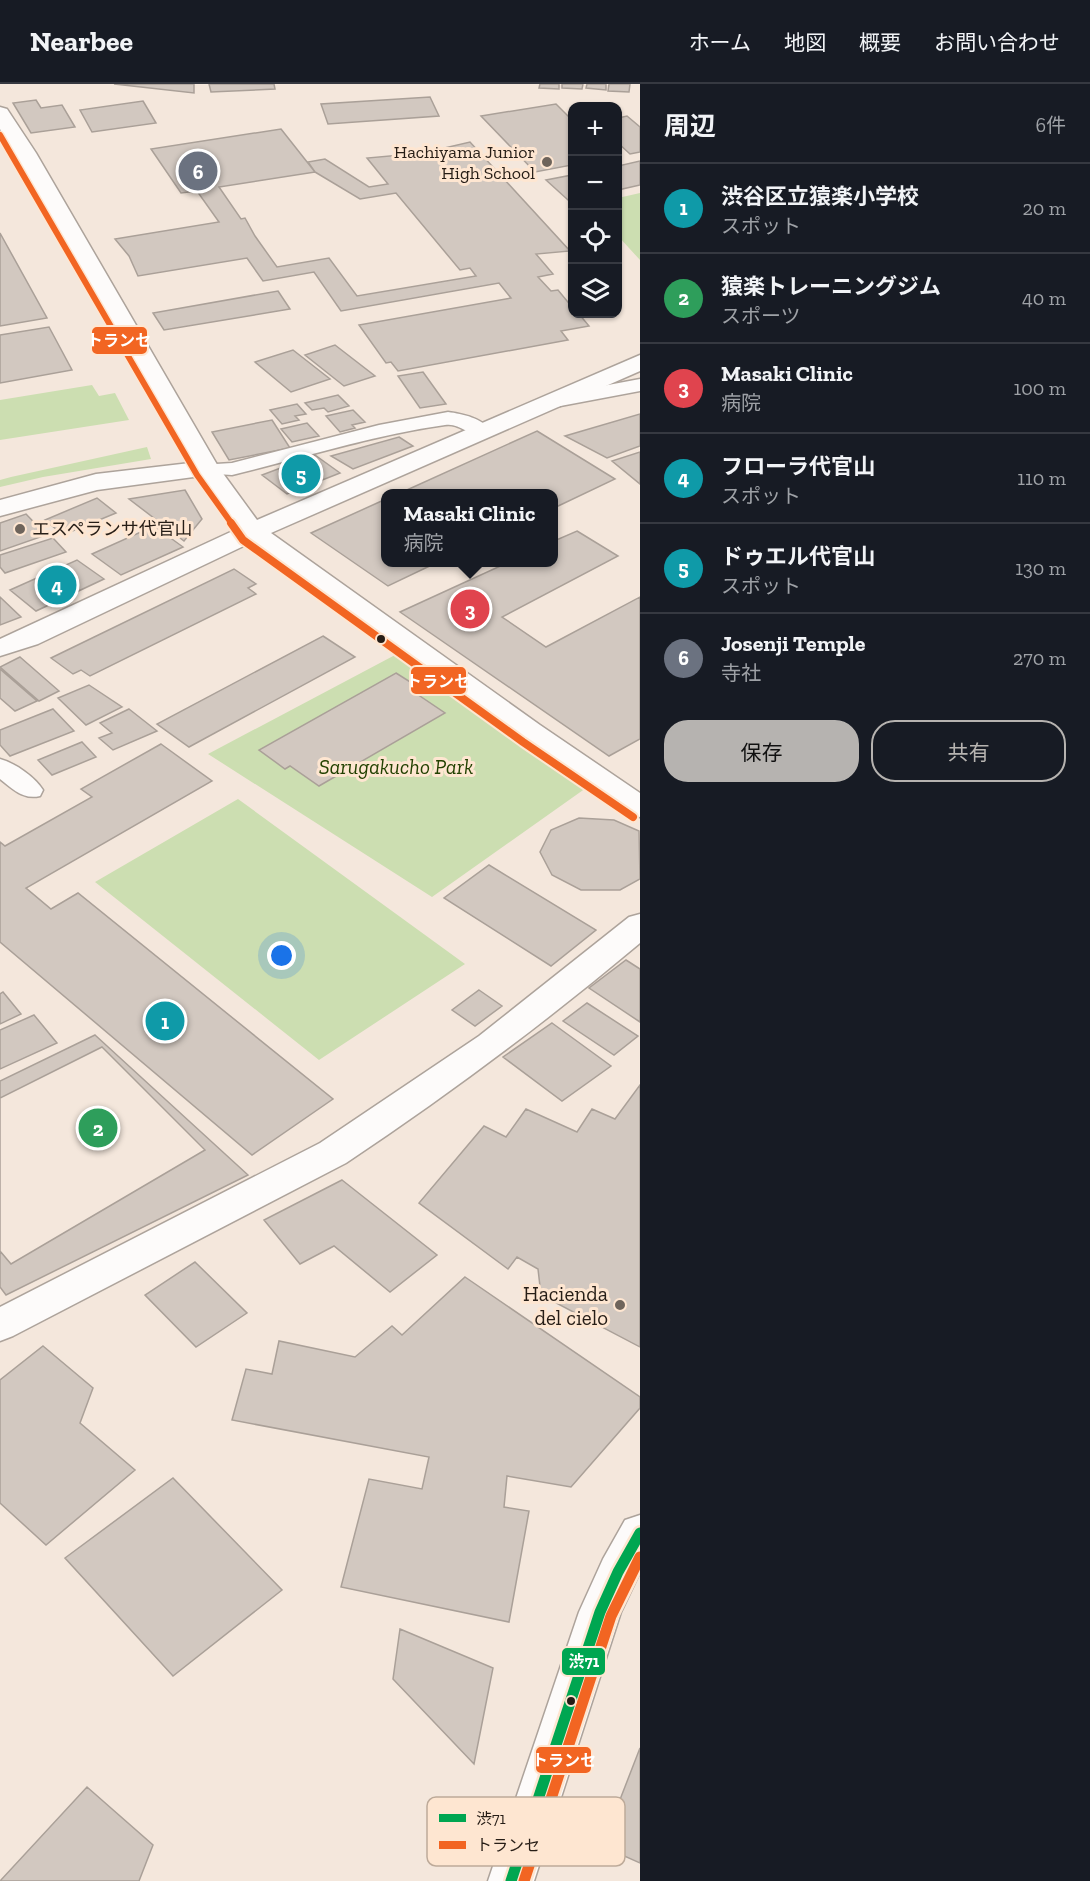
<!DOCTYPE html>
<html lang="ja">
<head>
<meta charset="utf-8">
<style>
	:root { --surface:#171b24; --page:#20242c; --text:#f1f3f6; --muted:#9ea1a6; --line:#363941; --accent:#b6b3b0 }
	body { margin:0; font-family:"Zilla Slab","Noto Sans JP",serif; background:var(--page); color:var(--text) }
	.controls { position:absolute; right:18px; top:18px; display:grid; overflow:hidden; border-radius:12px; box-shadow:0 2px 4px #0004 }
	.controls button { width:54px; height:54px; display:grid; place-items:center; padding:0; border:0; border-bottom:2px solid var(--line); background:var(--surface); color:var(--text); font:30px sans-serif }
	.you { position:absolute; left:282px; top:872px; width:21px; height:21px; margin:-15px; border:4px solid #fff; border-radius:50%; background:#1a73e8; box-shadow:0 0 0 9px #1a73e833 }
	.badge { display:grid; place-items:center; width:39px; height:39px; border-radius:50%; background:var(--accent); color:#fff; font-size:20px; font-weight:700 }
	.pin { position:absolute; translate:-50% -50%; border:3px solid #fff; box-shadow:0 2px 6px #0006 }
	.popup { position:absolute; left:381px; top:405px; width:177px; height:78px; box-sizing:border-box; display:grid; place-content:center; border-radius:12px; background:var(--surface); filter:drop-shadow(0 2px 4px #0005); font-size:20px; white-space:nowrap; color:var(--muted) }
	.popup b { font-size:22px; color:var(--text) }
	.popup::after { content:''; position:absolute; left:50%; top:100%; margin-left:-12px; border:12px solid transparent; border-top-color:var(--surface) }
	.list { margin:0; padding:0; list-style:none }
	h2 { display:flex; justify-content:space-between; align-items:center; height:78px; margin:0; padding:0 24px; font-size:26px }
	h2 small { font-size:20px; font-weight:400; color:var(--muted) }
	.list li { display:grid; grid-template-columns:39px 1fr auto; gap:18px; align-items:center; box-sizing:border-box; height:90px; padding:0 24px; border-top:2px solid var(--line) }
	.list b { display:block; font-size:22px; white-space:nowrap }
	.list p { margin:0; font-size:20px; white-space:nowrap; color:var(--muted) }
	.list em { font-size:20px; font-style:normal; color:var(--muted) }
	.actions { display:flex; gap:12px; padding:18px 24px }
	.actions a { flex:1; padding:14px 0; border:2px solid var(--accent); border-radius:24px; text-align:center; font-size:21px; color:var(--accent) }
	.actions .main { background:var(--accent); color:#111 }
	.icon { flex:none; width:33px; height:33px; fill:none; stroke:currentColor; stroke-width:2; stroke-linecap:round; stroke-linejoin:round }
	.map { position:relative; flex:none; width:640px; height:1797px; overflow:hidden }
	header { display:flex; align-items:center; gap:36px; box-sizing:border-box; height:84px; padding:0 30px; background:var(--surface); border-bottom:2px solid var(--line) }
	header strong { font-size:28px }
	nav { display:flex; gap:33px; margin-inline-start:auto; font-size:21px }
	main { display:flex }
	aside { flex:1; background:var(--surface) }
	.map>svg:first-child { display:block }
	.green { fill:#ccdeb1 }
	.building { fill:#d2c8c0; stroke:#aaa098; stroke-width:1.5; fill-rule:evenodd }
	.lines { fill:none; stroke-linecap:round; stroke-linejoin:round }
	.service-casing { stroke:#ada39b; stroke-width:3 }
	.minor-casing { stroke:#ada39b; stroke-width:3 }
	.tertiary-casing { stroke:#ada39b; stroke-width:3 }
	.service { fill:#fdfbfa; fill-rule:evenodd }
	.minor { fill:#fdfbfa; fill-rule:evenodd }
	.tertiary { fill:#fdfbfa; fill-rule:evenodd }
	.bus-1-casing { stroke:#fee6d1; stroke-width:16 }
	.bus-2-far2-casing { stroke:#fee6d1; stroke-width:9 }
	.bus-2-far1-casing { stroke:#fee6d1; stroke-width:12 }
	.bus-2-casing { stroke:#fee6d1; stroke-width:16 }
	.bus-1 { stroke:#00a651; stroke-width:11 }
	.bus-2-far2 { stroke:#f26522; stroke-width:6 }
	.bus-2-far1 { stroke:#f26522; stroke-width:8 }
	.bus-2 { stroke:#f26522; stroke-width:11 }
	.poi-dot { fill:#6e645b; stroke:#fee6d1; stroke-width:2 }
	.bus-dot { fill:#261d16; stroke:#fee6d1; stroke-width:2 }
	.labels { text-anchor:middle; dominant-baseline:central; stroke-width:6; stroke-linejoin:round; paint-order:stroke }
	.far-poi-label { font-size:18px; fill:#261d16; stroke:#fee6d1; text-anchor:end }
	.park-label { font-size:21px; font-style:italic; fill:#224101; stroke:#fee6d1 }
	.poi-label { font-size:21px; fill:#261d16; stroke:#fee6d1; text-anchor:end }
	.key { fill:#fee6d1; stroke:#bdaa99; stroke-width:1.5 }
	.key-label { font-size:16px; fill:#261d16 }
	.line-badge { stroke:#fee6d1; stroke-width:2 }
	.badge-label { font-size:16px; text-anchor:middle; font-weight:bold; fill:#fff }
</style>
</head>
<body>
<header>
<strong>Nearbee</strong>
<nav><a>ホーム</a><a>地図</a><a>概要</a><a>お問い合わせ</a></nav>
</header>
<main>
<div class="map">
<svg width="640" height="1797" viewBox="0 0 640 1797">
	<rect width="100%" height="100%" fill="#f4e7dc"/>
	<path class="green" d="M640 109V176L618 152V114Z
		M92 301 99 312 115 309 129 336 0 356V316Z
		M147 363 151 375 43 393 0 403V396L11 393Z
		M395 571 586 704 432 813 208 670Z
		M238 715 465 880 319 976 95 798Z"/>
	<path class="building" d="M114 0H194V9Z
		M209 0H274L275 5 211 8Z
		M540 0H559V5L539 4Z
		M562 0H583L582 5 562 4Z
		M587 0H606V6L586 4Z
		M609 0H630L629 8 608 7Z
		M430 13 439 32 328 40 321 20Z
		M36 16 41 24 62 21 75 43 31 49 13 19Z
		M143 17 156 39 92 48 80 26Z
		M556 20 572 36V81L535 88 481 32Z
		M627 32 640 43V68L630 70 618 59V34Z
		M281 45 315 88 308 78 325 75 369 103 388 100 367 74 423 69 470 58 570 167 536 170 553 190 538 193 551 207 558 206 572 223V230H579L589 242 561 247 568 256 398 287 391 278 386 279 359 241 511 214 499 199 341 227 314 188 263 197 247 174 138 192 129 172 115 155 219 138 197 107 181 109 151 65ZM315 88 360 115 396 109 460 186 470 184 476 192 357 212 329 174 277 183 255 152 245 134 241 135 219 103Z
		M640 77V101L618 106V82Z
		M572 91V115L568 116 546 96Z
		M0 149 47 234 0 242Z
		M278 207 290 225 164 246 153 229Z
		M49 243 72 286 0 299V251Z
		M335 261 375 292 344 302 305 271Z
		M293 266 330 295 291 308 255 278Z
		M423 288 446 320 420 324 398 292Z
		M338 311 349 322 328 328 324 324 312 326 305 319Z
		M297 320 306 330 295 332 299 336 282 340 270 326Z
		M353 326 365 338 352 341 355 344 340 348 326 332Z
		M640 330V362L607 374 565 352Z
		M272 336 290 364 229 376 212 348Z
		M307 339 319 352 292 358 281 345Z
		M537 347 615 395 554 424V410H398Z
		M399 353 413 362 353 385 331 372Z
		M640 368V400L612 377Z
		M315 371 340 389 287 410 262 391Z
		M185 406 202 435 184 457 129 415Z
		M97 414 116 429 63 451 45 436Z
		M386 415V478H438L388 502 311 449Z
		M26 430 46 451 0 467V439Z
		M154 442 183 463 121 491 92 470Z
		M577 447 618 472 502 533 546 563 640 513V655L609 672 400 528 509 478H554V457Z
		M53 454 66 468 5 489 0 483V471Z
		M77 476 104 495 36 527 10 506Z
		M234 485 256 500 248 504 256 510 90 592 81 586 73 590 51 574Z
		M0 513 21 533 0 541Z
		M323 552 355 573 189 663 157 640Z
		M20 573 59 607 39 617 0 583Z
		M0 585 37 617 15 627 0 614Z
		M396 589 423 606 417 610 445 629 319 702 290 682 285 685 259 666Z
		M89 601 122 623 86 641 58 614Z
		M53 625 74 647 10 672 0 661V646Z
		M129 625 157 647 113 666 99 654 112 649 100 639Z
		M82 658 96 673 52 691 38 676Z
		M161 660 212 697 26 804 51 825 78 809 333 1015 252 1071 0 858V758L5 762 92 713 81 705Z
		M579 734 614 736 639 747 640 795 620 806H581L552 791 540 768 551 746Z
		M489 781 596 846 551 882 444 814Z
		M626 876 640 885V938L589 904Z
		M479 906 502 922 475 942 452 926Z
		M3 908 21 930 0 940V910Z
		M587 919 638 952 614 971 563 937Z
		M34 931 57 959 0 985V946Z
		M552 939 611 982 562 1017 503 973Z
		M95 951 248 1091 6 1211 0 1203V997Z
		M102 963 205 1066 11 1180 0 1167V1014Z
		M640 1001V1263L541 1211 538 1185 517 1173 508 1185 419 1119 484 1042 506 1053 526 1025 577 1048 592 1025 615 1035Z
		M342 1096 437 1171 390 1208 334 1162 300 1180 264 1136Z
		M195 1178 247 1229 196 1263 145 1211Z
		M465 1193 640 1313V1324L571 1403 507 1392 504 1423 529 1427 509 1538 341 1503 369 1395 422 1405 429 1373 232 1336 246 1285 272 1290 279 1257 355 1273 392 1242 402 1251Z
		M43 1262 93 1304 80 1339 135 1386 46 1461 0 1419V1296Z
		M173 1394 282 1506 173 1592 65 1474Z
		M400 1545 493 1584 474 1680 393 1595Z
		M640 1664V1779L602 1762Z
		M87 1703 153 1761 139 1797H0Z"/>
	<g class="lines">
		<defs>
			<path id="service" d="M640 295V307L555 323 548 321 545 317 548 313 555 311Z
				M448 328C463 330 482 334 491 347L488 351C471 356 461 338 445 341 373 351 302 374 232 391L200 389 197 385 200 381 232 379 379 341Z
				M0 675C15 679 35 693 43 706L40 712C23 716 13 705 0 695Z"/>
			<path id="minor" d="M207 377 216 380 220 385 216 390 97 406 0 432V416L96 390Z
				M640 830V859C546 938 448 1011 346 1079L13 1252 0 1257V1223L320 1059 479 952 629 833Z"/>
			<path id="tertiary" d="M0 23 7 25 36 69 219 384 257 436 640 271V287L271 449 540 641 640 709V733L629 730 520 655 250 459 38 560 0 572V555L237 445 194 385 0 45Z
				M640 1431V1488L621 1528 534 1797H488L579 1528 603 1475 625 1436Z"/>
		</defs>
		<use href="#service" class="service-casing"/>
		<use href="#minor" class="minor-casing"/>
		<use href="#tertiary" class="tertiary-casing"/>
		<use href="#service" class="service"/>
		<use href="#minor" class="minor"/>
		<use href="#tertiary" class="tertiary"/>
		<defs>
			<path id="bus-1" d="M511 1797 600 1528 618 1488 640 1449"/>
			<path id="bus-2-far2" d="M0 51 197 391 232 440"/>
			<path id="bus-2-far1" d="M231 439 243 456 523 658 633 733"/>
			<path id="bus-2" d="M524 1797 611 1532 640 1473"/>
		</defs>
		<use href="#bus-1" class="bus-1-casing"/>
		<use href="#bus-2-far2" class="bus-2-far2-casing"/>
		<use href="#bus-2-far1" class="bus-2-far1-casing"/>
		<use href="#bus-2" class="bus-2-casing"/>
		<use href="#bus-1" class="bus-1"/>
		<use href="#bus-2-far2" class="bus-2-far2"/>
		<use href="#bus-2-far1" class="bus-2-far1"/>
		<use href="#bus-2" class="bus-2"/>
	</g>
	<g class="poi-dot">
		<circle cx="547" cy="78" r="6"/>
		<circle cx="20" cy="445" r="6"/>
		<circle cx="620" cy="1221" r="6"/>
	</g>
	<g class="bus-dot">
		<circle cx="381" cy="555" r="5"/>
		<circle cx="571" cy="1617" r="5"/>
	</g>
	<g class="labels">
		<g class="far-poi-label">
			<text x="535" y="68">Hachiyama Junior<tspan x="535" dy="21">High School</tspan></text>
			<text x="32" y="445" text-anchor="start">エスペランサ代官山</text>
		</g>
		<g class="park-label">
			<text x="396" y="682">Sarugakucho Park</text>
		</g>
		<g class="poi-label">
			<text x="608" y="1209">Hacienda<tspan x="608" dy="24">del cielo</tspan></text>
		</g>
	</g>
	<rect x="427" y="1713" width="198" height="69" rx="9" class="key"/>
	<rect x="439" y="1730" width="27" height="8" fill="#00a651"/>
	<rect x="439" y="1757" width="27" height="8" fill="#f26522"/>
	<g class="key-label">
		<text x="476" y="1740">渋71</text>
		<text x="476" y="1767">トランセ</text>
	</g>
	<g class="line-badge">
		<rect x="91" y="242" width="57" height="29" rx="6" fill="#f26522"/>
		<rect x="410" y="582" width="57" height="29" rx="6" fill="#f26522"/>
		<rect x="561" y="1563" width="45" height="29" rx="6" fill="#00a651"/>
		<rect x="535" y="1662" width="57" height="28" rx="6" fill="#f26522"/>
	</g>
	<g class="badge-label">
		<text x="119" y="262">トランセ</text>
		<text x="438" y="603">トランセ</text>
		<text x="584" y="1583">渋71</text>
		<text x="564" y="1682">トランセ</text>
	</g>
</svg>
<div class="controls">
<button>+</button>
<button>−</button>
<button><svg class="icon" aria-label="locate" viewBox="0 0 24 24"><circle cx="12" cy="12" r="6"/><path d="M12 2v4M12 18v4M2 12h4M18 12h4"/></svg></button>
<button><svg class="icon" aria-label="layers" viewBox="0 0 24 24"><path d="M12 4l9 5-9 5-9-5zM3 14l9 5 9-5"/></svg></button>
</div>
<div class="you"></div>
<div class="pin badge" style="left:165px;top:937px;background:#0f9aa8">1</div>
<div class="pin badge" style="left:98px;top:1044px;background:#2e9e5b">2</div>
<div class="pin badge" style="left:470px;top:525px;background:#e0444e">3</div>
<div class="popup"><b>Masaki Clinic</b>病院</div>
<div class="pin badge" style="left:57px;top:501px;background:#0f9aa8">4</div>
<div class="pin badge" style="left:301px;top:390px;background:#0f9aa8">5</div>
<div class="pin badge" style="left:198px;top:87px;background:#6b7280">6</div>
</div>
<aside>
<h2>周辺<small>6件</small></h2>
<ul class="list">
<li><span class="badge" style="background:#0f9aa8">1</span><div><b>渋谷区立猿楽小学校</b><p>スポット</p></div><em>20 m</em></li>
<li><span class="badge" style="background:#2e9e5b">2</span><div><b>猿楽トレーニングジム</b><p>スポーツ</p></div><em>40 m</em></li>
<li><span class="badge" style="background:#e0444e">3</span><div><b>Masaki Clinic</b><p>病院</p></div><em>100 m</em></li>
<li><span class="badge" style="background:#0f9aa8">4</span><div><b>フローラ代官山</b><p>スポット</p></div><em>110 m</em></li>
<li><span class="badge" style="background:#0f9aa8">5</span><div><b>ドゥエル代官山</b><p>スポット</p></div><em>130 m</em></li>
<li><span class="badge" style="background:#6b7280">6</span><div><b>Josenji Temple</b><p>寺社</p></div><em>270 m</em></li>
</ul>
<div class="actions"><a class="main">保存</a><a>共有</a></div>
</aside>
</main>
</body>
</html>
